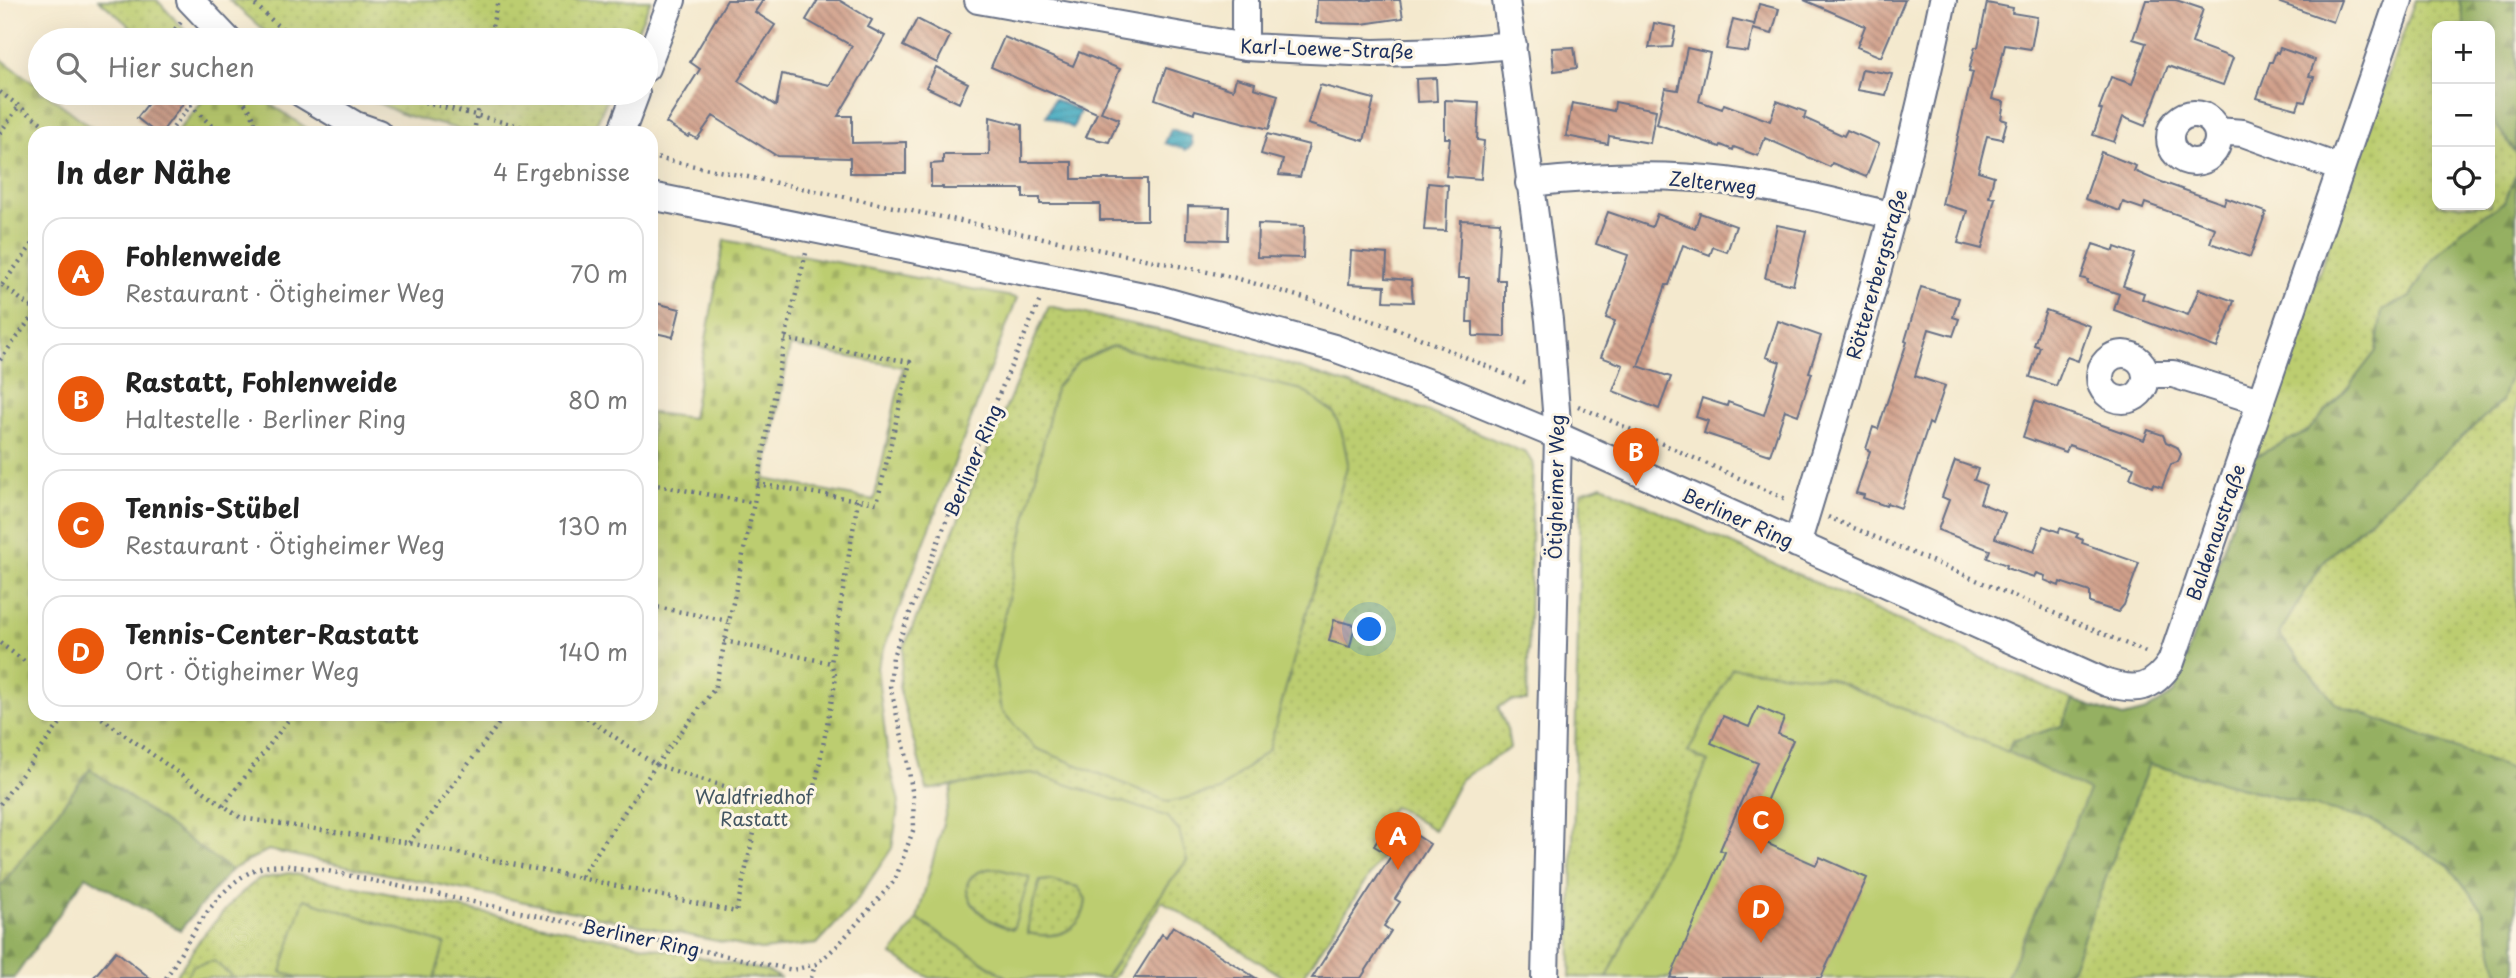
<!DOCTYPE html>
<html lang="de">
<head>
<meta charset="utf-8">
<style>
	:root { --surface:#fff; --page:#f6f6f6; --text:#222; --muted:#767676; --line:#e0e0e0; --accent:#ea580c }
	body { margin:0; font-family:"Playpen Sans",sans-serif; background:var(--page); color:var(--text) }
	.controls { position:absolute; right:21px; top:21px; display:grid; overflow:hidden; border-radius:14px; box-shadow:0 7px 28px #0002 }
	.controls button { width:63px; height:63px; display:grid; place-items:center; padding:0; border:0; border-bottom:2px solid var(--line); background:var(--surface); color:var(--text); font:35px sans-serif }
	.you { position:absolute; left:1370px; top:630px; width:24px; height:24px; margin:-18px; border:5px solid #fff; border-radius:50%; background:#1a73e8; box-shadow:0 0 0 10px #1a73e833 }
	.badge { display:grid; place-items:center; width:46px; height:46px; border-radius:50%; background:var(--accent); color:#fff; font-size:23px; font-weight:700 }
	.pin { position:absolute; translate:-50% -58px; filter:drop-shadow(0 2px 4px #0008) }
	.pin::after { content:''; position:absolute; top:37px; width:24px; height:21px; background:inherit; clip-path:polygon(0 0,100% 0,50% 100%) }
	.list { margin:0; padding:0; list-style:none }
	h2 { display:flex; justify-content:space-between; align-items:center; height:91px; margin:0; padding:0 28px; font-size:30px }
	h2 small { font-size:23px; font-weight:400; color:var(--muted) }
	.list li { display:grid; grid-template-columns:46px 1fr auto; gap:21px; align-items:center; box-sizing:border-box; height:112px; margin:0 14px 14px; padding:0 14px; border:2px solid var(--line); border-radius:21px }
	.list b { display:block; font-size:26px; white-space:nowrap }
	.list p { margin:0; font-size:23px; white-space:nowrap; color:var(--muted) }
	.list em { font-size:23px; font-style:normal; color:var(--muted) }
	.icon { flex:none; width:38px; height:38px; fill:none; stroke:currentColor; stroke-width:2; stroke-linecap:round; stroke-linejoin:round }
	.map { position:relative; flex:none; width:2516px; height:978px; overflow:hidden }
	.search { position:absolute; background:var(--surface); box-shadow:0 7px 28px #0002; left:28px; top:28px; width:630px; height:77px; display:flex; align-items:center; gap:18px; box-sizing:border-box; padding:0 24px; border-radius:38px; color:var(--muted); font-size:26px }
	.panel { position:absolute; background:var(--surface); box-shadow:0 7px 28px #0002; left:28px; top:126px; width:630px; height:595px; border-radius:21px }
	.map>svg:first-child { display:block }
	.green { fill:url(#green-dots); stroke:#6c7e67; stroke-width:2; fill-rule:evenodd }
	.forest { fill:url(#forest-firs); stroke:#587060; stroke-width:2 }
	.cemetery { fill:url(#cemetery-stones); stroke:#6c7e67; stroke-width:2; fill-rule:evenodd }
	.pitch { fill:#bccd70; stroke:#6c7e67; stroke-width:2; fill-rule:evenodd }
	.water { fill:url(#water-rules); stroke:#2e6c8f; stroke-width:2 }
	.building { fill:url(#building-back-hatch) }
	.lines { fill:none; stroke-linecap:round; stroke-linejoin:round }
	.minor-casing { stroke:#677085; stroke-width:30 }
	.path { stroke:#677085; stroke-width:4.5; stroke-dasharray:2 5; stroke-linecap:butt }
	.minor { stroke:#fff; stroke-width:26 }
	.labels { text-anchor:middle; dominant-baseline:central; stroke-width:6; stroke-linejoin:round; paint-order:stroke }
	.street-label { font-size:19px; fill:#1b2f5e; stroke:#fcf5e5 }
	.park-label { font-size:19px; fill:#435662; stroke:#fcf5e5 }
</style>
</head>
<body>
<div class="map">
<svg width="2516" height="978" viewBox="0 0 2516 978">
	<defs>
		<pattern id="green-dots" width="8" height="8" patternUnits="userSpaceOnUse" patternTransform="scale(1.75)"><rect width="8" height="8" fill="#bccd70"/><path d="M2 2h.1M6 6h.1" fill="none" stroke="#a1b063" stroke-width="1.8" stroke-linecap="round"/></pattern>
		<pattern id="forest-firs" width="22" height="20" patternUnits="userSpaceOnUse" patternTransform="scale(1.75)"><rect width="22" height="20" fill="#95b062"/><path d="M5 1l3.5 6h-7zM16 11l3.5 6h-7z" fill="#799054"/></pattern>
		<pattern id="cemetery-stones" width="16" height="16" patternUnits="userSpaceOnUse" patternTransform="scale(1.75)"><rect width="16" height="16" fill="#bccd70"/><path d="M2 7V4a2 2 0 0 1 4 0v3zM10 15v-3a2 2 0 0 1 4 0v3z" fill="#a1b063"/></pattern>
		<pattern id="water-rules" width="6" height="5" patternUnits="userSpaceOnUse" patternTransform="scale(1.75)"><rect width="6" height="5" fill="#40a9c0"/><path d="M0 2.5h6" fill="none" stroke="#358a9f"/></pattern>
		<pattern id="building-back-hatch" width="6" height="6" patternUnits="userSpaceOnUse" patternTransform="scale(1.75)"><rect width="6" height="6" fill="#d1a08b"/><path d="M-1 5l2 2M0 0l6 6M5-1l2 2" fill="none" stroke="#a98375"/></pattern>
	</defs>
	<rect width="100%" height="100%" fill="#fcf5e5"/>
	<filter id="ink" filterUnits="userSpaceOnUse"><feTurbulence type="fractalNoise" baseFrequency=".0143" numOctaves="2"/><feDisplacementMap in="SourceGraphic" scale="14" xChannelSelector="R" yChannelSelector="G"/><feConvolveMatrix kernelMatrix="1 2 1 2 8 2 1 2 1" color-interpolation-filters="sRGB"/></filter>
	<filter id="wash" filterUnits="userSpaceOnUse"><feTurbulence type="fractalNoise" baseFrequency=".00686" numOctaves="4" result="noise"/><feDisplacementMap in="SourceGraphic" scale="28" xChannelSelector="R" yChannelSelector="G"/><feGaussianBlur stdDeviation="1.57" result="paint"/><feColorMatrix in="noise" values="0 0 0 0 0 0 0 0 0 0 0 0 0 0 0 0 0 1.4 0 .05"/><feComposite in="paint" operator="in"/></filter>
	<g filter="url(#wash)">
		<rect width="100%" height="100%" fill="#f4e9ce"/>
		<path class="green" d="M99 0H157L194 40H146Z
			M229 0H651L633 40H275Z
			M2415 0H2516V978H2068L2149 763 2307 432 2254 457ZM2437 26H2490V205H2437Z
			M357 93H610L592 133H474L404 115Z
			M1049 306 1228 345 1412 405 1526 453 1533 464 1527 701H1512L1498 707 1507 729 1510 748 1461 779 1434 830 1394 806 1368 845 1383 855 1302 978H1285L1162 901 1113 978H1105L1160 896 1187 860 1031 773 927 790 899 687 904 647Z
			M1602 485 2073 700 2062 726 2012 741 2008 752 1828 678 1688 752 1708 762 1607 978 1570 977 1581 492Z
			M995 868 1030 876 1014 929C973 922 942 873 995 868Z
			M289 873 767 971 781 978H175L200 939 233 901 257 880Z
			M1050 880 1078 887 1086 899C1084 932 1056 940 1027 933L1029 917 1040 881Z
			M917 919 1008 978H930L892 955Z"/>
		<path class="forest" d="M2459 0H2516V153L2495 123 2490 108V26H2465Z
			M2516 174V357L2502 401 2324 561 2279 634 2335 703 2516 771V978H2500L2482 909 2448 865 2372 821 2149 764 2068 978H2006L2089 791 2008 752 2012 741 2062 726 2073 700 2123 717 2146 711 2174 693 2254 457 2308 431 2349 386 2376 351 2382 310 2410 297 2433 259 2462 230 2505 201Z
			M90 769 231 870 180 930 86 876 14 978H0V887Z"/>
		<path class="cemetery" d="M0 58 40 88V93H46L99 133H35V714H651V413L692 418 724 240 1017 298 877 667 888 758 899 802 892 848 855 903 817 944 761 950 268 850 231 870 90 769 0 887ZM790 346 903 367 874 500 765 479Z
			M209 93H253L314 133H176Z"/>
		<path class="pitch" d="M1112 346 1302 390 1334 413 1342 433 1348 463 1269 749 1220 790 1169 802 1035 748 1001 710 993 665 1056 387 1079 361Z
			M1732 668 1828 678 2008 752 2089 791 2006 978H1607L1708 762 1688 752Z
			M1031 773 1166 816 1179 831 1187 860 1160 896 1105 978H1008L917 919 953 786ZM995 868 1030 877 1013 929C973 922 942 873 995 868ZM1050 880 1078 887 1086 899C1084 932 1056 940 1027 933L1029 917 1040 881Z
			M304 899 445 944 434 978H301L281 972Z
			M214 961 230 975 231 978H185L193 966Z"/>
		<path class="water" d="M1054 99 1080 111 1073 128 1046 116Z
			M1171 129 1191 136 1193 145 1186 150 1165 143Z"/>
		<g id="blocks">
			<path class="building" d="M727 0H763L755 12 775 25 738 81 776 106 782 74 830 85 852 46 806 20 818 0H839L872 20 868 27 885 36 838 116H852V143L906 142V173H850V158L777 156 713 116 697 139 690 135 688 137 666 123 700 69 690 62Z
				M1317 0H1400L1403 18 1362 24 1316 23Z
				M1804 0H1905L1881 57 1857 47 1865 26Z
				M2146 0H2176L2203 9 2192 43 2233 58 2223 85 2168 66 2145 126 2123 117 2114 142 2093 135 2102 110 2099 109 2111 77 2132 84 2146 43 2133 39Z
				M2281 0H2341L2333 22 2280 3Z
				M1987 3 2013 8 2012 13 2037 17 2031 49 2005 45 1992 99 2004 102 2001 119 2007 121 2002 139 1987 136 1978 171 1994 176 1989 197 1995 198 1982 249 1958 243 1967 211 1942 204 1973 72 1969 71 1975 47H1978Z
				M1759 4 1779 9 1772 34 1753 29 1748 52 1726 49 1733 19 1754 24V26Z
				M917 19 950 36 937 63 903 46Z
				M1654 23 1676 27 1672 47 1649 48Z
				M1004 37 1073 66 1079 52 1120 69 1101 112 1119 119 1109 142 1086 137 1097 113 991 67Z
				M1574 47 1577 68 1554 71 1552 48Z
				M1687 48 1710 53 1699 101 1722 109 1724 104 1770 121 1777 101 1806 112 1804 118 1844 136 1847 130 1879 144 1866 177 1832 163 1830 167 1765 138 1758 156 1734 147 1733 150 1721 145 1720 147 1657 124 1665 88 1678 90Z
				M2280 48 2315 60 2309 76 2314 77 2305 102 2300 101 2297 109 2257 98 2270 62H2272L2276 52 2278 53Z
				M936 67 968 83 959 103 926 87Z
				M1166 68 1233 90 1236 78 1255 83 1254 88 1278 95 1269 129 1195 110 1194 113 1155 99Z
				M1862 69 1892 74 1886 95 1857 90Z
				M1436 78 1437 101 1417 102 1416 79Z
				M1320 85 1374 99 1364 141 1308 124Z
				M156 93H191L161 133H156L137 118Z
				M1445 100 1479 102 1477 140 1484 141 1481 179 1446 176 1450 138H1445Z
				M1615 102 1656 110 1650 143 1609 136 1608 144 1566 136 1572 103 1614 111Z
				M990 117 1022 125V162H1072V179H1147V220H1100V204H1040V198H1023V189H943V187H931V164L943 163V155H989Z
				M1267 134 1309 145 1300 177 1279 175 1283 160 1261 154Z
				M2101 152 2136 166 2134 171 2153 179 2224 204 2226 198 2266 212 2250 257 2210 243 2215 228 2145 203 2143 209 2123 202 2120 211 2085 199Z
				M1428 183 1448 185 1446 231 1424 230Z
				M1188 206 1229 207 1228 240 1187 239Z
				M1608 212 1652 227 1657 214 1695 228 1700 213 1736 226 1727 252 1713 247 1710 255 1683 245 1669 285H1666L1638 366 1671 377 1659 409 1613 391 1623 365 1601 357 1615 321 1606 318 1628 255 1596 244Z
				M1461 220 1500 222 1497 280H1505V337L1473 336V322H1467L1469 278H1458Z
				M1258 224 1304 226 1303 258 1257 257Z
				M1777 225 1806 231 1793 285 1765 278Z
				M2093 244 2114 251 2115 247 2135 254 2123 286 2144 293 2142 299 2188 315 2199 289 2234 301 2217 348 2114 310 2119 294 2087 283 2088 280 2081 278Z
				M1351 251 1387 254 1386 278 1411 280 1413 302 1384 301 1385 286 1349 284Z
				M1921 287 1959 298 1953 317 1959 319 1953 336 1929 329 1915 376 1945 386 1932 425 1929 423 1901 508 1887 503 1886 506 1863 498 1864 495 1856 493 1870 451 1866 449 1873 427 1878 429 1907 342 1905 341Z
				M651 302 680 309 673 337 651 332Z
				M2046 310 2090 326 2078 361 2067 357 2056 386 2030 377 2040 347 2034 345Z
				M1778 321 1821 336 1809 372 1812 373 1798 415 1785 410 1770 455 1704 433 1708 421 1696 417 1702 398 1727 406 1728 402 1764 415 1780 362 1766 357Z
				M2035 401 2144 440 2148 430 2163 435 2166 442 2177 447 2181 454 2178 462 2171 464 2162 487 2153 484 2152 487 2130 478 2134 467 2069 445 2066 452 2023 437Z
				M1955 461 1978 469 1974 480 1986 485 1980 503 2005 513 1995 538 2034 552 2043 526 2059 532 2060 528 2078 534 2076 537 2083 540 2082 543 2139 563 2124 605 2118 612 2090 603V592L2060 582 2059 586 2044 580 2045 576 2036 573 2034 577 2006 568 2007 565 1987 558 1990 550 1938 530 1949 500 1942 497Z
				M1334 620 1355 625 1350 647 1329 641Z
				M1758 707 1784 718 1778 734 1793 740 1761 813 1776 820 1766 843 1816 865 1820 857 1867 878 1821 978H1670L1725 852 1720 850 1758 763 1711 743 1723 716 1749 727Z
				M1391 819 1430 844 1395 899 1400 902 1384 926 1391 931 1361 978H1312L1391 856 1374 846Z
				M1173 926 1256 978H1134L1162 934 1166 937Z
				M116 951 150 978H93Z"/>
		</g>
	</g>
	<g filter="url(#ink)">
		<use href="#blocks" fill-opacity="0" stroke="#677085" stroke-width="2"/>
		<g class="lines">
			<defs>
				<path id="minor" d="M190 0 228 40
					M978 0 1245 47 1374 53 1445 51 1513 45
					M1245 0V47
					M1506 0 1549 320 1558 436 1545 978
					M646 68 672 0
					M301 93 355 125 378 133
					M2170 138a24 24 0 1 1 48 0a24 24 0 1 1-48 0Z
					M2217 131 2243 133 2340 168
					M621 133 636 93
					M1529 183C1594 176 1660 173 1726 181 1783 188 1838 203 1894 216
					M651 196 1158 299 1334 348 1437 386 1558 436 2107 683C2137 692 2153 689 2171 662L2399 0
					M2100 377a23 23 0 1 1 46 0a23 23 0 1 1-46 0Z
					M2146 374H2173L2259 401
					M1797 544C1852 364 1906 184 1943 0"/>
			</defs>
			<use href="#minor" class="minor-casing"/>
			<path class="path" d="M250 0 277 25 299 40
				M166 40 181 22
				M489 40 498 0
				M0 92 55 133
				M235 93C247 105 258 116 254 133
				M398 93 416 100 546 133
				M190 105 219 133
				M0 133 19 106
				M169 133 200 93
				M474 133 480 93
				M651 157 1232 277 1318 302 1408 333 1529 384
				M2 285 35 241
				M2 285 35 310
				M0 360 35 313
				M1578 406 1788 500
				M651 484 754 503
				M757 484 877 503 910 362 785 339
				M1828 517 2148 653
				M651 606 728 621
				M724 641 831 663 858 500
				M0 643 35 669
				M96 714 241 818 409 843 580 878 656 765 762 798 813 797 836 678 831 663
				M581 714 656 765 715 688 754 503 785 339 806 253
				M0 804 67 714
				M223 806 293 714
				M409 843 506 714
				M580 878 736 912 762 798
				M166 978C188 942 220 877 264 867 283 863 304 868 323 870L793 970 816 964 837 946 895 880 914 828 913 797 907 758 890 686 893 656 967 468 1040 300
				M811 978 815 965"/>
			<use href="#minor" class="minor"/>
		</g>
	</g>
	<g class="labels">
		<g class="street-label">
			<text transform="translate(1327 48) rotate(2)">Karl-Loewe-Straße</text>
			<text transform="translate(1713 182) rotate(6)">Zelterweg</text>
			<text transform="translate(1876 274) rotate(-74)">Röttererbergstraße</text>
			<text transform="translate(972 460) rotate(-67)">Berliner Ring</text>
			<text transform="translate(1555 487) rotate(-89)">Ötigheimer Weg</text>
			<text transform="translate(1738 517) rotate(24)">Berliner Ring</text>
			<text transform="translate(2215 532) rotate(-71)">Baldenaustraße</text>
			<text transform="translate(641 937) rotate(12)">Berliner Ring</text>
		</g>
		<g class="park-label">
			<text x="754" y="796">Waldfriedhof<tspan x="754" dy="22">Rastatt</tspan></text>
		</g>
	</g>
</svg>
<div class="controls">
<button>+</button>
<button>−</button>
<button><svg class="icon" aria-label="locate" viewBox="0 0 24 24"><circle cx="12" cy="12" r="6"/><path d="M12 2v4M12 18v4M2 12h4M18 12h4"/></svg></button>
</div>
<div class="you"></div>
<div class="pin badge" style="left:1398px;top:870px">A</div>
<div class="pin badge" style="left:1636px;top:486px">B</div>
<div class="pin badge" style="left:1761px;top:854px">C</div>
<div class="pin badge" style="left:1761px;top:943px">D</div>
<div class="search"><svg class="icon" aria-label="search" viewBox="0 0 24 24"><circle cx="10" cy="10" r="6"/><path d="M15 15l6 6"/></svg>Hier suchen</div>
<section class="panel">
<h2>In der Nähe<small>4 Ergebnisse</small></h2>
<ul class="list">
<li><span class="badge">A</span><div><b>Fohlenweide</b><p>Restaurant · Ötigheimer Weg</p></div><em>70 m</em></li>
<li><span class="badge">B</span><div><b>Rastatt, Fohlenweide</b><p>Haltestelle · Berliner Ring</p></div><em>80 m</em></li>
<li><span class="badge">C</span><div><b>Tennis-Stübel</b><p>Restaurant · Ötigheimer Weg</p></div><em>130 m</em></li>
<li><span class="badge">D</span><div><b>Tennis-Center-Rastatt</b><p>Ort · Ötigheimer Weg</p></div><em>140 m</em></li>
</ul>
</section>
</div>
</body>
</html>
